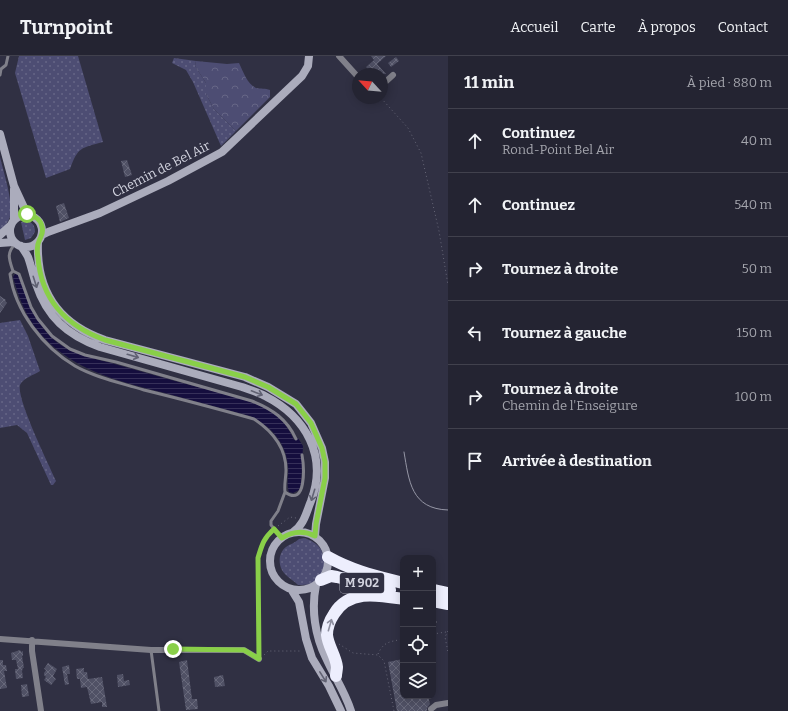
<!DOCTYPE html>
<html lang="fr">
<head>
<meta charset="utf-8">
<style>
	:root { --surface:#242432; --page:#2c2c3a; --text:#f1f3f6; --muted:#a3a4ac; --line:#41414d }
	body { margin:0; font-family:Bitter,serif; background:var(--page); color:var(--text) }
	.controls { position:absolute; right:12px; bottom:12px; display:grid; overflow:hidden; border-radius:8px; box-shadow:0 2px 10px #0003 }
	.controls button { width:36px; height:36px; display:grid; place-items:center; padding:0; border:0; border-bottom:1px solid var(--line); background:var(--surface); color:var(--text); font:20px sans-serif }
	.compass { position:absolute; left:352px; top:12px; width:36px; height:36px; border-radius:50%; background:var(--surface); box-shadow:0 2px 10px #0003; rotate:296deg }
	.stop { position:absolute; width:12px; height:12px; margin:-9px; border:3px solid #89cf49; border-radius:50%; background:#fff }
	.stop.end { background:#89cf49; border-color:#fff; box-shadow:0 1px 4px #0008 }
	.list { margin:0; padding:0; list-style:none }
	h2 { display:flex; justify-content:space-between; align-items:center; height:52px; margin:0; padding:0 16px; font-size:17px }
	h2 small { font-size:13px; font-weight:400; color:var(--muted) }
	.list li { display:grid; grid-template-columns:26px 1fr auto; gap:12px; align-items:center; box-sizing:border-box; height:64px; padding:0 16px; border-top:1px solid var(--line) }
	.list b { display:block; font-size:15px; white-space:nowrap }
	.list p { margin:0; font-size:13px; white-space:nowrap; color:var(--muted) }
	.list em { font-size:13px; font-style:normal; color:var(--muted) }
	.icon { flex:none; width:22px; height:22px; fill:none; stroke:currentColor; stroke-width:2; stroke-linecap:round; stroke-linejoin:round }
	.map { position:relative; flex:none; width:448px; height:655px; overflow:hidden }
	header { display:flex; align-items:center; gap:24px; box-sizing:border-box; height:56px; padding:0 20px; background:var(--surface); border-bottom:1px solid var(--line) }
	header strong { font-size:19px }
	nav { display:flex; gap:22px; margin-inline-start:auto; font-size:14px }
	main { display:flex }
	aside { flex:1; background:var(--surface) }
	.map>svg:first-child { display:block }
	.grass { fill:url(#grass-dots) }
	.forest { fill:url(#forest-crowns) }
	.water { fill:url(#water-rules) }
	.building { fill:url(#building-cross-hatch) }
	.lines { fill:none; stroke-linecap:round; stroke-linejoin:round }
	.path { stroke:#676778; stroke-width:1; stroke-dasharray:1 3; stroke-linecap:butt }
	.lane { stroke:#80808a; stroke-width:3 }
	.street { stroke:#80808a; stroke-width:6 }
	.secondary { stroke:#abacbc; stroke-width:8 }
	.highway { stroke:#edeefd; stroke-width:12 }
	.tram { stroke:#9697a6; stroke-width:1 }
	.oneway { stroke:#616273 }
	.oneway2 { stroke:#8e8fa0 }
	.route { stroke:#89cf49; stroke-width:5 }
	.labels { text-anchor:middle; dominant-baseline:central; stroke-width:3; stroke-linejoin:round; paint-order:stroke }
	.shield { fill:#303043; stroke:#a1a2b0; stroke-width:1 }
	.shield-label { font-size:12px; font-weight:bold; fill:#d2d3df }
	.street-label { font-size:13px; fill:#d2d3df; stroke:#303043 }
</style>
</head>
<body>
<header>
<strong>Turnpoint</strong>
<nav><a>Accueil</a><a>Carte</a><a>À propos</a><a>Contact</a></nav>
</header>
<main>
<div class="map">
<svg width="448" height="655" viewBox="0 0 448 655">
	<defs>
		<pattern id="grass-dots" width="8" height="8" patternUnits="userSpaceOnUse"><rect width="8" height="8" fill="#4d4d73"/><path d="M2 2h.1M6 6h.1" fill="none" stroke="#666686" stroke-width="1.8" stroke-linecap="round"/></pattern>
		<pattern id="forest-crowns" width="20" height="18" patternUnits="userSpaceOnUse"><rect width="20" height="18" fill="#4d4d73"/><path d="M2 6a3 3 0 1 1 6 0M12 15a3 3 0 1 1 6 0" fill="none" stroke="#666686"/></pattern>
		<pattern id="water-rules" width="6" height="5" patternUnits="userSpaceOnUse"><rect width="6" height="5" fill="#150e3e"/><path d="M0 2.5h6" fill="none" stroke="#363059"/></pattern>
		<pattern id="building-cross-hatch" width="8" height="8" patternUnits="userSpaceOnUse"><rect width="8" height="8" fill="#505165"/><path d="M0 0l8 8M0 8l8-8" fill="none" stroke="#68697b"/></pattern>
	</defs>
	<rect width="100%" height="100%" fill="#303043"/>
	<path class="grass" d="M19 0H78L103 86C81 92 78 91 70 113L46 122 15 17Z
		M174 2 196 5 195 10 206 27V38L214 53 236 75 221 90 193 26 186 14 172 7Z
		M0 101C3 114 14 148 10 160 9 166 4 171 0 176Z
		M25 165C32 165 35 169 35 176L31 182 25 184 21 166Z
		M20 264 28 280 40 315C34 319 23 322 20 329 16 342 49 409 56 425L53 429H51L27 377 17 369 0 372V267Z
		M304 482C307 483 311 484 313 486 328 494 328 517 314 526 309 529 303 529 298 529 294 525 290 523 286 519 278 512 277 498 286 491 290 488 295 487 299 483Z"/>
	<path class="forest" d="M196 5 227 8 239 7C243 15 247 28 256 32 261 33 265 32 270 34V41L236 75 214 53 206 38V27L195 10Z"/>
	<path class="water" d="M15 218 19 219C27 243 34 265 53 283 72 300 95 302 118 309 157 320 196 331 236 341 261 349 283 357 294 384L298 382 303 390 301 428 299 434 293 437 289 436C286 428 289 419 288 411 287 387 270 369 250 360 222 352 193 345 165 337 117 325 67 313 35 271 24 256 18 239 13 221Z"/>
	<path class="building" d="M371 0H386L377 8 386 18H372L366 11 374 4Z
		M396 1 399 5 391 11 388 7Z
		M127 104 132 119 125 121 121 105Z
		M64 147 69 162 60 166 56 150Z
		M0 240 6 244 5 245 7 247 0 257Z
		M20 594 21 596 23 595V600H22L24 612H23L22 615 23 622 16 623 15 613H18L16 604H12L11 597Z
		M403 603V640H428L430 648 427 652V655H397L388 606Z
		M0 604H3V609H6L7 615H4L7 632 0 633Z
		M187 604 192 643H197L198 653 186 654 179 606Z
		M48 607 57 613 53 620 56 623 51 629 44 624 46 621 44 619V617L46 614 44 613Z
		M69 609 70 618H67L69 628 65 629 62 611Z
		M84 612V616H87L88 623 102 621 107 651H102V646L91 648 87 631 81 632 80 623H77L76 613Z
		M123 618 124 625 129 624 130 629 118 631 117 619Z
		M223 619 225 630 215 631 214 621Z
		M27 628 29 640 22 641 21 629Z"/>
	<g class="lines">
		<path class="path" d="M381 42 408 72 421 97 439 175 448 229
			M278 470 290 461 296 462
			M448 575 445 581 448 596
			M433 578 446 576
			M339 588 353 597 378 599 384 605 394 655
			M258 595V502C261 492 263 483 271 476
			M378 598C384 585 390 586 403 583
			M264 599 268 595H301"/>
		<path class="lane" d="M0 19 1 13 6 9 8 0
			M13 215C9 203 6 197 16 187
			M296 383C287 363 272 353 252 345L116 306 85 299 70 293 52 280 38 263 31 251 19 218 13 215 10 218C15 255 43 291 75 310 96 322 122 327 144 334 181 343 218 353 254 363 272 375 286 391 286 414 286 421 284 429 285 436 307 452 304 410 302 399
			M282 482 271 469V465L278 455 285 436
			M433 565 435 566
			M151 594 159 655"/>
		<path class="street" d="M339 0 358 21
			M382 29 393 19
			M0 583 151 594H244L259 603
			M32 584V595L41 655
			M431 653 436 649 448 647"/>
		<path class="secondary" d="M0 78 14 130 27 158
			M10 175a16 16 0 1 1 32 0a16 16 0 1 1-32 0Z
			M14 164V133
			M0 179 10 170
			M42 179 48 176 100 157 168 125 222 96 302 20 308 10 309 0
			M38 186C36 235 59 268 105 284L245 321 268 331 296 348 311 367 322 392 325 406V422L316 468 315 480
			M0 187 14 186
			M21 190C23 193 26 197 28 201 31 209 33 219 36 228 47 261 67 279 100 291L242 331C250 334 258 336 265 340 306 361 328 400 311 445 306 457 304 469 293 476
			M270 505a29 29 0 1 1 58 0a29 29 0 1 1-58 0Z
			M316 529C311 553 315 580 326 602 334 620 345 636 351 655
			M291 533 299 546 306 583 312 602 329 630 341 655"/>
		<path class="highway" d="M328 501C353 515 376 520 403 527
			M321 524 331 520 337 521 390 534
			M433 534 448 537
			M433 545 448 548
			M336 620C336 617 337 614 337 611 336 600 328 590 327 579 327 572 330 564 334 558 349 533 378 539 403 543"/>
		<path class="tram" d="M404 396C409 425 411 453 448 454"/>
	</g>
	<defs><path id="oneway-shaft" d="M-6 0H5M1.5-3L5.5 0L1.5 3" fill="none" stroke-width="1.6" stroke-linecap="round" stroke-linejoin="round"/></defs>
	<g class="oneway">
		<use href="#oneway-shaft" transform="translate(35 226) rotate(72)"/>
		<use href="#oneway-shaft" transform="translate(133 300) rotate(16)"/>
		<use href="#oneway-shaft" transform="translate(257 337) rotate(21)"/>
		<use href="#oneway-shaft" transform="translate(313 439) rotate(107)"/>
		<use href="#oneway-shaft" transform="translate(323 621) rotate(58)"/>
	</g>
	<use class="oneway2" href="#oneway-shaft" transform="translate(330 569) rotate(-74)"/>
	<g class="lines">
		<path class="route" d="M27 158C35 160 41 163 42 171 44 177 41 180 39 185 37 189 37 197 38 201 41 243 66 270 105 284L245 321 268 331 296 348 311 367 322 392 325 406V422L316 468 315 480C303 474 293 475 282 482L274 473C263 483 262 489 258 502L259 603 244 594 173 593"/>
	</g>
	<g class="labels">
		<rect class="shield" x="340" y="517" width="44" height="20" rx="3"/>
		<g class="shield-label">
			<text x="362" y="527">M 902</text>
		</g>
		<g class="street-label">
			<text transform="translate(161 113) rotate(-27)">Chemin de Bel Air</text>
		</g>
	</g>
</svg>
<div class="controls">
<button>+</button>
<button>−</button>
<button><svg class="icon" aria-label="locate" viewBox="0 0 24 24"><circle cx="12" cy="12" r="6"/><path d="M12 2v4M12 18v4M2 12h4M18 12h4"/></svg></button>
<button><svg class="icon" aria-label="layers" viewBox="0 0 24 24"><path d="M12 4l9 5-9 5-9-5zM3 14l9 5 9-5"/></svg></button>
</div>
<svg class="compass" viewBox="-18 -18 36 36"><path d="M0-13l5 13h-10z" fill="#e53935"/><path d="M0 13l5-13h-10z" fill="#a3a4ac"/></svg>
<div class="stop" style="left:27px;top:158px"></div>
<div class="stop end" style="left:173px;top:593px"></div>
</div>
<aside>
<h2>11 min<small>À pied · 880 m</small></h2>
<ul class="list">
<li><svg class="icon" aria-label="ahead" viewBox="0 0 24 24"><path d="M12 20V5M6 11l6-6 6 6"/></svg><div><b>Continuez</b><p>Rond-Point Bel Air</p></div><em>40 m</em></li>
<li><svg class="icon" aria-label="ahead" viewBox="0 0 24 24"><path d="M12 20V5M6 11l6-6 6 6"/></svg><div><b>Continuez</b></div><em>540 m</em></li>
<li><svg class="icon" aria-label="right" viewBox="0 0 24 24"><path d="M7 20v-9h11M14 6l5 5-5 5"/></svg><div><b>Tournez à droite</b></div><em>50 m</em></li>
<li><svg class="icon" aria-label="left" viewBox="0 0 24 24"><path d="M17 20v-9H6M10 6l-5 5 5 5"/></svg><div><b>Tournez à gauche</b></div><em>150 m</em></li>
<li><svg class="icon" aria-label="right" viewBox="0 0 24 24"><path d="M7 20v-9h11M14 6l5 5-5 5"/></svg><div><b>Tournez à droite</b><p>Chemin de l'Enseigure</p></div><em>100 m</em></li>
<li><svg class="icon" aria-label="arrive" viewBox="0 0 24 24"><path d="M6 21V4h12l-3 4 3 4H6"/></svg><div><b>Arrivée à destination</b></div></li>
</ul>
</aside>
</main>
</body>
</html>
